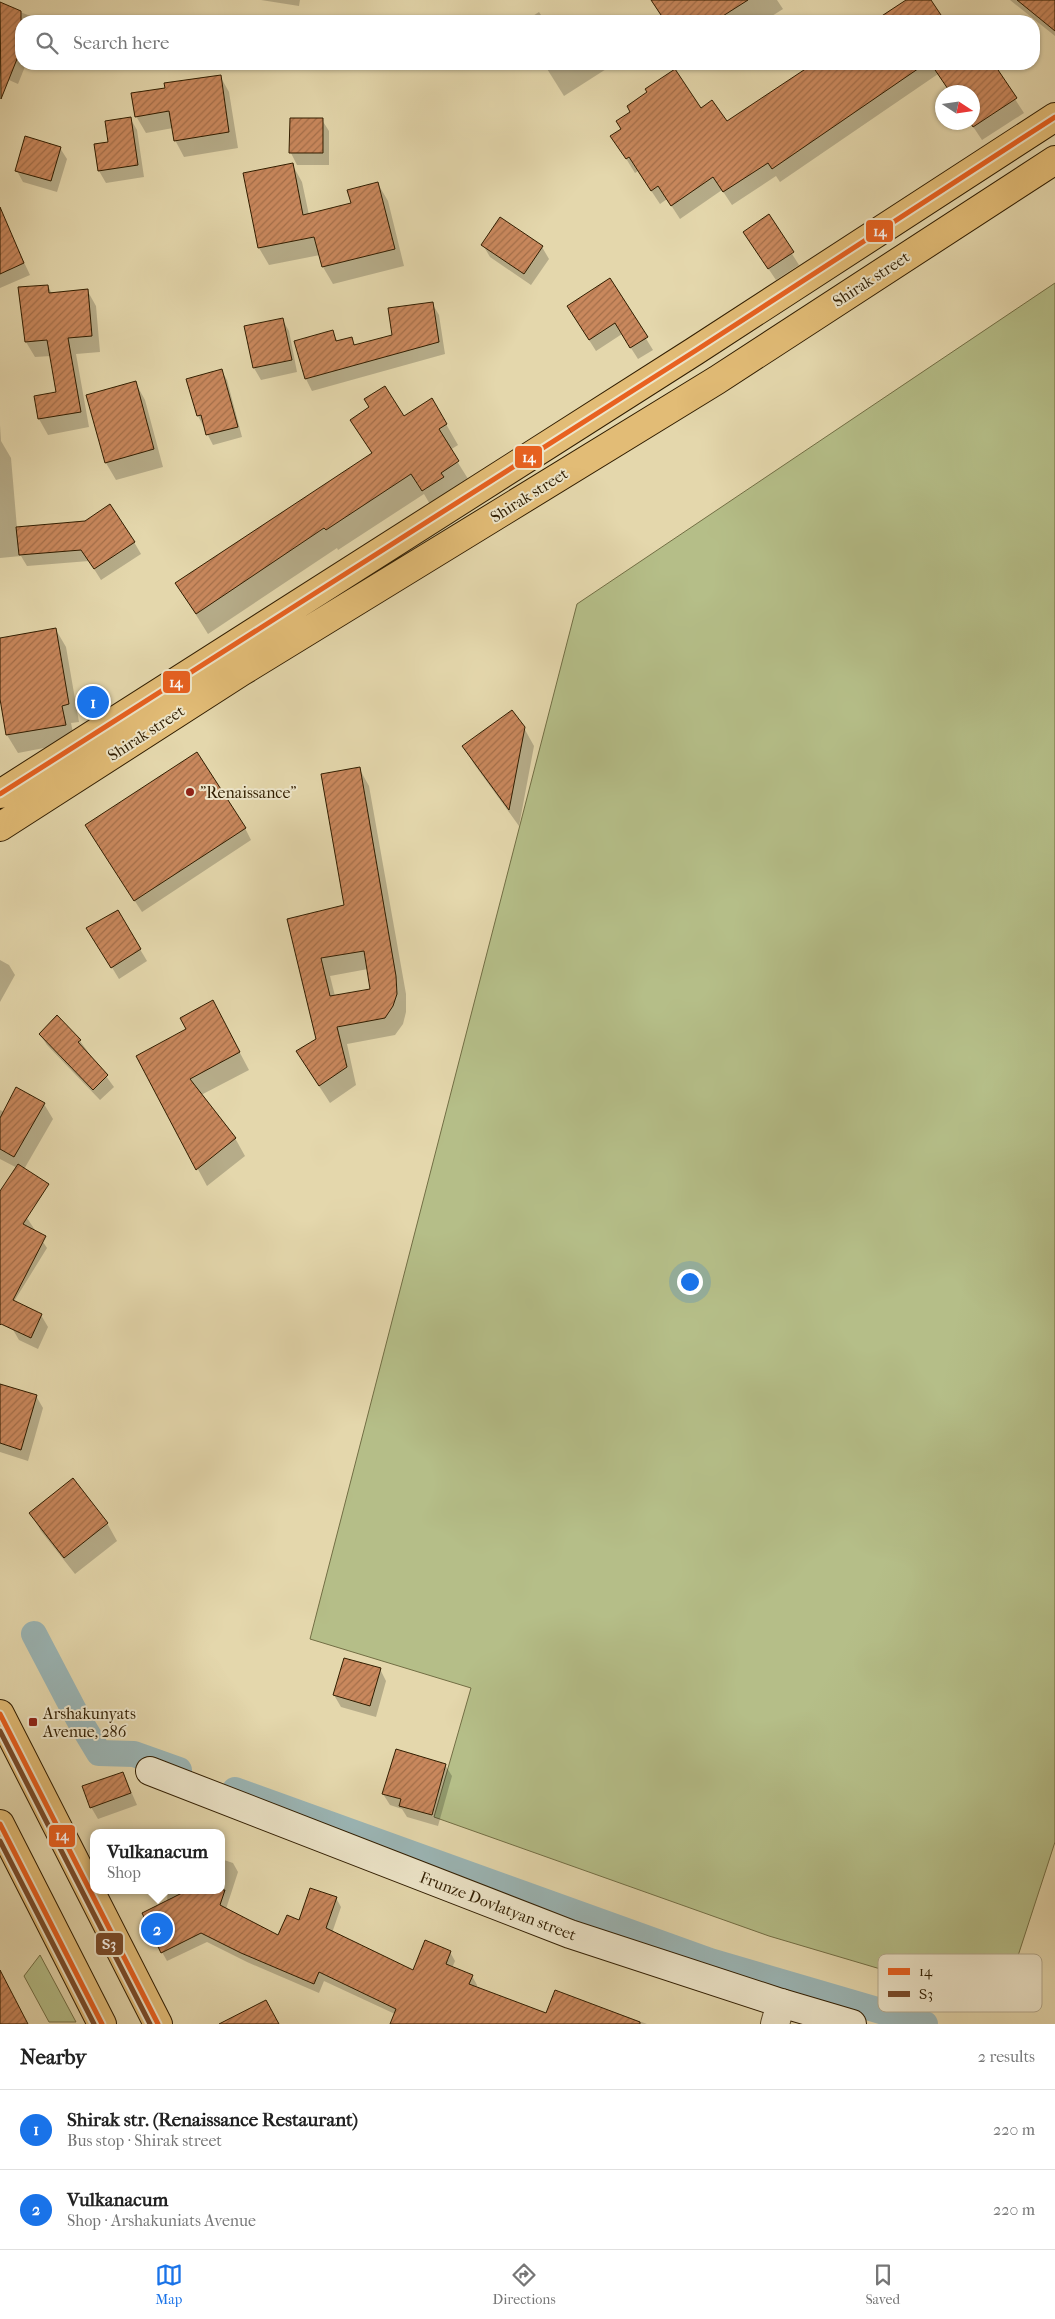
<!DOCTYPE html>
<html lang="en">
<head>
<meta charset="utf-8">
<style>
	:root { --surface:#fff; --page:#f2f2f2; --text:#222; --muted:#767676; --line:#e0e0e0; --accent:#1a73e8 }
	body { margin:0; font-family:"IM FELL French Canon","Noto Serif Armenian",serif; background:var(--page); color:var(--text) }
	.compass { position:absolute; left:935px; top:85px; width:45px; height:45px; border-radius:50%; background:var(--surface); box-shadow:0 1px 4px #0004; rotate:102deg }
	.you { position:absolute; left:689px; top:1281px; width:18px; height:18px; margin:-12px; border:4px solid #fff; border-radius:50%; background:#1a73e8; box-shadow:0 0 0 8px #1a73e833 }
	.badge { display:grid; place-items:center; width:32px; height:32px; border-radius:50%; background:var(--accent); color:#fff; font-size:16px; font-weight:700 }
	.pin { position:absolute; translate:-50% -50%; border:2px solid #fff; box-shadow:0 1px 5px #0006 }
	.popup { position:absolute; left:90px; top:1829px; width:135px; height:65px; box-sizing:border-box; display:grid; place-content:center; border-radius:10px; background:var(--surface); filter:drop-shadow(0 1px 4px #0005); font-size:16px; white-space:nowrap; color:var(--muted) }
	.popup b { font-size:19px; color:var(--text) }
	.popup::after { content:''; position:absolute; left:50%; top:100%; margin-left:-10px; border:10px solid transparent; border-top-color:var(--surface) }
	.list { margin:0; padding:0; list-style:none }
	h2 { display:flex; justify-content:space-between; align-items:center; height:65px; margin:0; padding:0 20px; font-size:21px }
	h2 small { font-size:16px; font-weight:400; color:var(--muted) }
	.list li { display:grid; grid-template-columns:32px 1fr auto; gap:15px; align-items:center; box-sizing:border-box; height:80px; padding:0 20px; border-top:1px solid var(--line) }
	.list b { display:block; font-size:19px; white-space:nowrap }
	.list p { margin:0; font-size:16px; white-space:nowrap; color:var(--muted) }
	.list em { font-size:16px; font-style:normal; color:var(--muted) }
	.icon { flex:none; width:28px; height:28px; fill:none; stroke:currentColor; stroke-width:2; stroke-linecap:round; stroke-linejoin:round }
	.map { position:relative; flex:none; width:1055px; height:2024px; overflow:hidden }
	.search { position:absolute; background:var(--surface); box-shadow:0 1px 4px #0004; left:15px; right:15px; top:15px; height:55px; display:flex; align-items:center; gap:12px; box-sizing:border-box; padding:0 18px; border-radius:20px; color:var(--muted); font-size:19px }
	.sheet { height:225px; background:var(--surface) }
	nav { display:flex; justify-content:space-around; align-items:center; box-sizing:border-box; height:70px; border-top:1px solid var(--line); background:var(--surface); font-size:14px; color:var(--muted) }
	nav a { display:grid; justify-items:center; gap:2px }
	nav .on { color:var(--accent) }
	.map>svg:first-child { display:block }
	.green { fill:#b5be88; stroke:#726e44 }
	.shadow { fill:#0003; fill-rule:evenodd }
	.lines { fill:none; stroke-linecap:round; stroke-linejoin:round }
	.canal { stroke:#9bb6b6; stroke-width:26 }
	.building { fill:url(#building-hatch); stroke:#301d00; fill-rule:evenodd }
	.street-casing { stroke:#5d4c2b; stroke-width:30 }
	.secondary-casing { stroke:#301d00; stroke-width:30 }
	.primary-casing { stroke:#301d00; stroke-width:30 }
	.highway-casing { stroke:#301d00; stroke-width:30 }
	.street { stroke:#ede5c9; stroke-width:28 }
	.secondary { stroke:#ede5c9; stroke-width:28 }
	.primary { stroke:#e2bc76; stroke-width:28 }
	.highway { stroke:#e2bc76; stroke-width:28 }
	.bus-1-casing { stroke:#ede5c9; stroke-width:9 }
	.bus-2-casing { stroke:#ede5c9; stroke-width:9 }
	.bus-1 { stroke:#e86120; stroke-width:5 }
	.bus-2 { stroke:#7a4b2a; stroke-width:5 }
	.poi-dot { fill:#8f2418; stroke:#ede5c9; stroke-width:2 }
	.labels { text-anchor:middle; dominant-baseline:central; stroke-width:4; stroke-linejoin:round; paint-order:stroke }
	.street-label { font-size:16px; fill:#301d00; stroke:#ede5c9 }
	.poi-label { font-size:16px; fill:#301d00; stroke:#ede5c9; text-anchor:start }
	.key { fill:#ede5c9; stroke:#b4a98d; stroke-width:1 }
	.key-label { font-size:14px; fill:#301d00 }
	.line-badge { stroke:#ede5c9; stroke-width:2 }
	.badge-label { font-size:14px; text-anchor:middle; font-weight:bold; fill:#fff }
</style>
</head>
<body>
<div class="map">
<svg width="1055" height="2024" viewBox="0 0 1055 2024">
	<defs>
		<pattern id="building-hatch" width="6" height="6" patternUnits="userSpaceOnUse" patternTransform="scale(1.25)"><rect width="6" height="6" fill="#c9885d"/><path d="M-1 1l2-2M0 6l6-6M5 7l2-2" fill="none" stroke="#a46f4a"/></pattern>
	</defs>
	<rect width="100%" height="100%" fill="#e4d7ac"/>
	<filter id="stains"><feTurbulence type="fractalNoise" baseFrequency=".004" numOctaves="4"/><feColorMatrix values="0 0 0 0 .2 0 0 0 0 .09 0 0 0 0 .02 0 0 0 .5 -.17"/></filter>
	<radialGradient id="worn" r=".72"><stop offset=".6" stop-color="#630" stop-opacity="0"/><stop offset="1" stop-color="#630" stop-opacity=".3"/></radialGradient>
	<path class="green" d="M1055 283V1842L1002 2005 769 1936 434 1817 471 1688 310 1639 577 604Z
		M40 1955 76 2022H49L24 1976Z"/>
	<path class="shadow" d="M261 0H300L299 6Z
		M651 0H777L783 9 764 21H664Z
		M908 0H929L943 21H877Z
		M1010 0H1054L1055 36Z
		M0 4 33 17 36 21H21V64H26L18 84 0 76Z
		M539 12 545 21H525Z
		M544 64H614L564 96Z
		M814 64H982L985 68 992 64 1024 113 982 140 970 122H972V92H950L938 74 780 182 776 176 732 205 722 190 680 219 667 199 660 204 638 171 635 173 612 136 701 110 726 123Z
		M220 76 229 92 238 148 184 157 175 140 173 128 146 133 136 116 167 89Z
		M130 118 137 130 144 177 106 183 99 171 96 145 110 143Z
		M322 120 329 131V165H297L291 153Z
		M60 148 67 159 57 192 23 182 17 171Z
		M292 164 302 182 309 215 352 204 378 184 388 201 404 266 333 284 323 267 320 255 269 265 259 248Z
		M768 216 799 265 776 280 751 243Z
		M4 220 30 275 0 288V222Z
		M483 245 542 247 549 259 531 285 490 257Z
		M610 280 653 350 638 359 622 334 596 351 575 318Z
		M48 286 52 294 87 290 96 306 100 352 76 354 89 427 48 435 39 419 35 397 58 393 51 356 35 357 26 342Z
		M432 303 439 315 445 354 312 391 306 379 296 342 332 331 338 342 351 338 356 346 393 336Z
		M282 319 289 331 297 372 261 380 254 368 245 327Z
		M221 370 227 380 242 437 213 445 198 416Z
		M135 382 145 400 163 467 116 480 106 463Z
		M404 418 446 424 458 445 450 450 470 482 434 511 424 494 338 550 337 548 208 634 176 583 372 454 352 420Z
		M0 425 1 441 11 458 17 528 86 522 134 542 141 554 101 580 89 561 27 566 21 556 0 558Z
		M56 630 66 647 79 722 71 723 75 742 18 753 7 735 0 691V639Z
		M524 728 534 746 519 826 474 764 464 747Z
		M359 768 369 786 406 994V1012L403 1024 395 1035 347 1044 356 1085 330 1103 308 1069 317 1039 288 920 346 906ZM368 969 372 990 335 996 330 976Z
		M245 828 251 840 142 912 93 837Z
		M118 912 147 961 119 979 88 928Z
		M0 960 9 965 15 975 0 1002Z
		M222 1019 249 1070 201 1095 235 1138 245 1156 207 1186 137 1056Z
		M40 1034 80 1041 114 1087 100 1100 47 1045Z
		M44 1104 53 1119 23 1171 0 1159V1110L4 1112Z
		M0 1206 27 1218 47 1248 0 1324Z
		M41 1315 48 1327 38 1349 19 1340 12 1328Z
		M0 1386 36 1396 43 1408 28 1461 0 1452Z
		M31 1514 107 1523 117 1541 75 1574 41 1531Z
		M380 1669 386 1681 376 1717 341 1707 334 1695Z
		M445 1765 452 1776 438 1826 407 1817 402 1809 390 1805 383 1794Z
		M123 1773 137 1805 98 1819 91 1807Z
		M221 1859 233 1863 238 1872 226 1909 279 1937 336 1898 341 1907 332 1933 414 1972 450 1952 455 1961 452 1968 472 1976 477 1985 476 1988 547 2014 556 1991 647 2024H391L395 2014 324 1981 319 1993 247 1962 207 1942 167 1961 162 1952 168 1890H221Z"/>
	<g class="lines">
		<path class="canal" d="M34 1634 78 1718 99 1753 134 1754 179 1770
			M235 1790 710 1961 925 2024"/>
	</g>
	<path class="building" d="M651 0H748L715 21H665Z
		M906 0H931L945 21H874Z
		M1017 0H1055V31Z
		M0 2 21 11V49L1 99Z
		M813 64H925L772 169 768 163 723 192 713 177 671 206 658 186 651 191 629 157 626 159 610 136 621 129 616 121 630 112 627 106 647 92 645 89 675 69 701 108 712 100 727 121Z
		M931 64H994L1017 98 973 127 970 122H972V92H950Z
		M221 75 229 132 174 141 169 111 135 117 131 93 165 88 164 83Z
		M131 117 138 165 98 171 94 144 108 142 105 121Z
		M290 118H323V153H289Z
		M25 136 61 147 51 181 15 171Z
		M293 163 303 215 351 203 347 190 378 182 395 249 322 267 314 237 258 248 243 173Z
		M0 207 24 263 0 274Z
		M769 214 794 252 768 269 743 232Z
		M500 217 543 246 524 274 481 245Z
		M610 278 648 337 630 348 615 323 589 340 567 306Z
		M48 285 49 293 88 289 92 336 68 338 81 412 38 419 34 396 56 392 47 340 25 342 18 287Z
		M433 302 439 342 305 379 294 341 333 330 336 341 352 337 354 345 392 335 388 308Z
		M283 318 292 360 253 368 244 326Z
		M222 369 238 427 206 435 201 415 197 416 186 379Z
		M136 381 154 449 105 463 86 395Z
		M385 386 404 416 432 398 447 424 439 429 459 461 441 473 444 477 422 491 411 474 326 530 324 528 196 614 175 583 372 453 350 420 369 407 364 399Z
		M110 504 135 542 94 569 81 550 19 555 16 527 85 521Z
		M56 628 69 704 62 706 66 725 6 735 0 699V638Z
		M512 710 525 727 509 810 462 746Z
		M197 752 246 828 134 901 85 825Z
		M360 767 396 976 397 994 393 1006 385 1018 337 1027 347 1067 319 1086 296 1051 316 1039 287 919 344 905 321 774ZM364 951 370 989 330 996 321 958Z
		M118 910 141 949 111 968 86 928Z
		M213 1000 240 1052 190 1079 236 1138 196 1170 136 1056 186 1029 180 1018Z
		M57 1015 81 1040 78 1042 108 1075 93 1090 39 1034Z
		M16 1087 45 1103 14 1157 0 1149V1118Z
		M18 1164 49 1184 23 1224 46 1236 13 1300 42 1314 31 1338 1 1324 0 1325V1191Z
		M0 1384 37 1395 21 1450 0 1443Z
		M73 1478 108 1523 64 1558 29 1513Z
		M344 1658 381 1668 370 1706 333 1695Z
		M396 1749 446 1764 432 1815 399 1806 401 1799 382 1794Z
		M123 1772 131 1793 90 1808 82 1786Z
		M310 1888 337 1897 326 1928 413 1970 425 1940 451 1951 446 1964 473 1975 469 1984 546 2013 555 1990 640 2022V2024H390L396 2009 319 1972 314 1984 241 1953 201 1933 161 1953 142 1913 188 1890H225L220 1905 278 1935 287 1915 299 1920Z
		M0 1970 28 2024H0Z
		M266 2000 279 2024H219Z"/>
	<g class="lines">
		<defs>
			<path id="street" d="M775 2024 781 2003"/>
			<path id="secondary" d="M150 1771 570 1934 781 2003 852 2024"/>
			<path id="primary" d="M0 1714 158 2024
				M0 1824 102 2024"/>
			<path id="highway" d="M0 794 695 351 1055 117
				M0 827 241 672 717 380 1055 160"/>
		</defs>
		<use href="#street" class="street-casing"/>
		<use href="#secondary" class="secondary-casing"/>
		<use href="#primary" class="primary-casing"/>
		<use href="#highway" class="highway-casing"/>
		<use href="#street" class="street"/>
		<use href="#secondary" class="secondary"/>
		<use href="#primary" class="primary"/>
		<use href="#highway" class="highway"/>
		<defs>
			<path id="bus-1" d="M0 794 695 351 1055 117
				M0 1714 158 2024
				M0 1824 102 2024"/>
			<path id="bus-2" d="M0 1731 150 2024
				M0 1841 94 2024"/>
		</defs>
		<use href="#bus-1" class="bus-1-casing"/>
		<use href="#bus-2" class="bus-2-casing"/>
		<use href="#bus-1" class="bus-1"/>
		<use href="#bus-2" class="bus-2"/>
	</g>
	<g class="poi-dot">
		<circle cx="190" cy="792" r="5"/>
		<rect x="28" y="1717" width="10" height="10" rx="2.5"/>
	</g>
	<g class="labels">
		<g class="street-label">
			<text transform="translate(871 279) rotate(-33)">Shirak street</text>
			<text transform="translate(529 495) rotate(-32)">Shirak street</text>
			<text transform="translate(146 733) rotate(-33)">Shirak street</text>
			<text transform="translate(498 1906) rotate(21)">Frunze Dovlatyan street</text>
		</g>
		<g class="poi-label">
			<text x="200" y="792">"Renaissance"</text>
			<text x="43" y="1713">Arshakunyats<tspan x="43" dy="18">Avenue, 286</tspan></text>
		</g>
	</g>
	<rect x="878" y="1954" width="164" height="58" rx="8" class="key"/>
	<rect x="888" y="1968" width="22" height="7" fill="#e86120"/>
	<rect x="888" y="1991" width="22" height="6" fill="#7a4b2a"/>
	<g class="key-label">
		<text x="919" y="1976">14</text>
		<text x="919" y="1999">Տ3</text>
	</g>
	<g class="line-badge">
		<rect x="865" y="219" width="29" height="24" rx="5" fill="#e86120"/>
		<rect x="514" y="445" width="29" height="24" rx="5" fill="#e86120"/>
		<rect x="162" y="670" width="29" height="24" rx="5" fill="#e86120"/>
		<rect x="48" y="1824" width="28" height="24" rx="5" fill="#e86120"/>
		<rect x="95" y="1932" width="29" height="24" rx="5" fill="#7a4b2a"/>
	</g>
	<g class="badge-label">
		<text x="880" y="236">14</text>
		<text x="529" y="462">14</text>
		<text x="176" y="687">14</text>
		<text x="62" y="1840">14</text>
		<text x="109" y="1949">Տ3</text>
	</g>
	<rect width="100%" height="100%" filter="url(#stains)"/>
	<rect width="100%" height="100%" fill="url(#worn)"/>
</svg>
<svg class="compass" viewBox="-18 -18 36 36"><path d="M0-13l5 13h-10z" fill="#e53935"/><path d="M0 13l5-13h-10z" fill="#767676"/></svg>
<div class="you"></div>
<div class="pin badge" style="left:93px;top:702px">1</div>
<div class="pin badge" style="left:157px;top:1929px">2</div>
<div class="popup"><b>Vulkanacum</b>Shop</div>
<div class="search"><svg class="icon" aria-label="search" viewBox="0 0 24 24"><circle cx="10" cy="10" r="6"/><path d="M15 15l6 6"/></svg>Search here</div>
</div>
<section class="sheet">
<h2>Nearby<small>2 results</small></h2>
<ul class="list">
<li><span class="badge">1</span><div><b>Shirak str. (Renaissance Restaurant)</b><p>Bus stop · Shirak street</p></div><em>220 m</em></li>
<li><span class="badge">2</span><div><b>Vulkanacum</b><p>Shop · Arshakuniats Avenue</p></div><em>220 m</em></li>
</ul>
</section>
<nav>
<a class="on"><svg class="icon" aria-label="map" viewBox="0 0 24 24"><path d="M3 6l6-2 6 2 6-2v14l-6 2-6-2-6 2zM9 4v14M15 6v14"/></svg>Map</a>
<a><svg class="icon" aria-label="directions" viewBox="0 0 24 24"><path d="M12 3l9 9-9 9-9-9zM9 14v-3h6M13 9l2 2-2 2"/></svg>Directions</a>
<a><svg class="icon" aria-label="saved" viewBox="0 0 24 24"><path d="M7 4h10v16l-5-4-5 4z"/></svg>Saved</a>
</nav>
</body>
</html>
